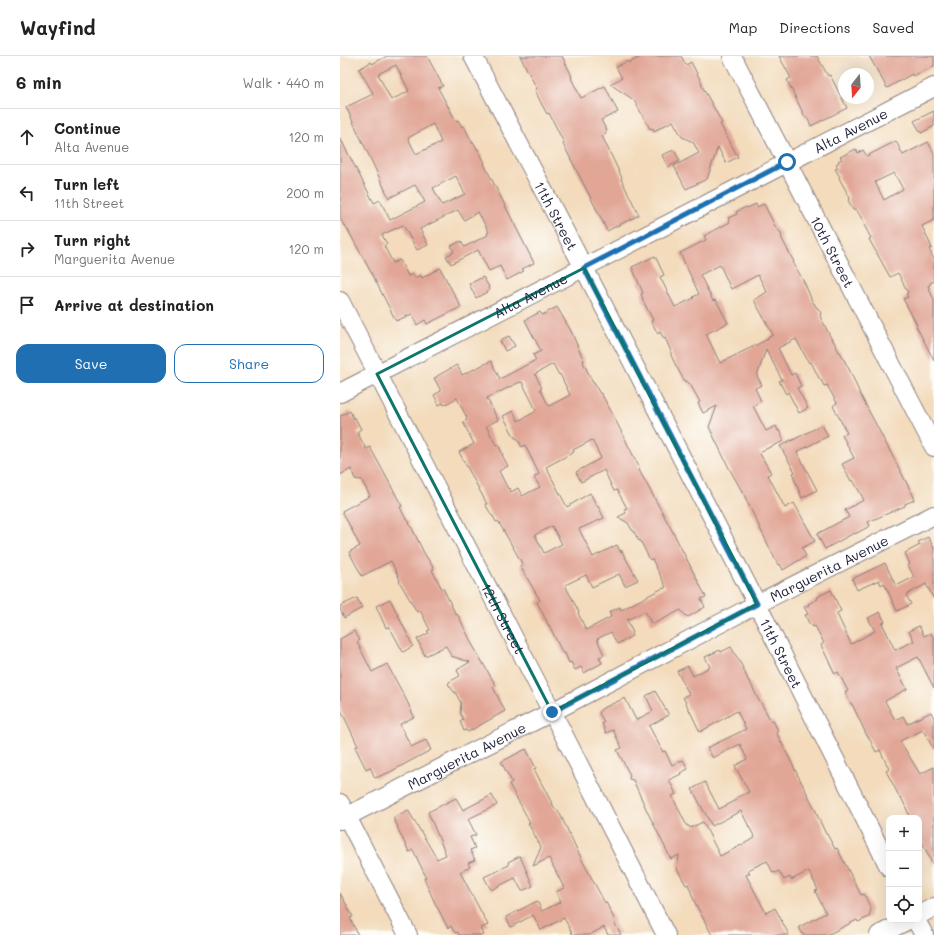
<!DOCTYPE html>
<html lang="en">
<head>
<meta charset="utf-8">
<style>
	:root { --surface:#fff; --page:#f6f6f6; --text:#222; --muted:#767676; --line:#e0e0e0; --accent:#1f6fb2 }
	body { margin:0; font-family:Mali,sans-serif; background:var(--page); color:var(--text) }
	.controls { position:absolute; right:12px; bottom:12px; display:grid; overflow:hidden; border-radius:8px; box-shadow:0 4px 16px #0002 }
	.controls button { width:36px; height:36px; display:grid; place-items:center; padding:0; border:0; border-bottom:1px solid var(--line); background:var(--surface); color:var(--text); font:20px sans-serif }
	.compass { position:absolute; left:498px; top:12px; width:36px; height:36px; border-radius:50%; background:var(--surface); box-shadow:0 4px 16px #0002; rotate:197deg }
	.stop { position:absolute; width:12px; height:12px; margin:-9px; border:3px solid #1f6fb2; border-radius:50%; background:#fff }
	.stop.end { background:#1f6fb2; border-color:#fff; box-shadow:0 1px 4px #0008 }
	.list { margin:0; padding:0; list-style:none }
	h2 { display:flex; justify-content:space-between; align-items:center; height:52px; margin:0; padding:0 16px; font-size:17px }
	h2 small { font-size:13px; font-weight:400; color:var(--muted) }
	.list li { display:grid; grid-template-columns:26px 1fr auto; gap:12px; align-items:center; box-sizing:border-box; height:56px; padding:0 16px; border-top:1px solid var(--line) }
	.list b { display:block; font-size:15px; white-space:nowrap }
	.list p { margin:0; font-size:13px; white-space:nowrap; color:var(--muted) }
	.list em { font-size:13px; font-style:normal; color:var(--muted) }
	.actions { display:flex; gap:8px; padding:12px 16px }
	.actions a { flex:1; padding:9px 0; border:1px solid var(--accent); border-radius:12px; text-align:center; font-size:14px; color:var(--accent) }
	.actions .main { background:var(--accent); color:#fff }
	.icon { flex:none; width:22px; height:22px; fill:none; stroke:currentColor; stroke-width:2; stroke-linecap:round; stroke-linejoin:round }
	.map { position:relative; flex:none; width:594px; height:879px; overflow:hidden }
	header { display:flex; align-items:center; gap:24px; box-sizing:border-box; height:56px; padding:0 20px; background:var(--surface); border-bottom:1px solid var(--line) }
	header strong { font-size:19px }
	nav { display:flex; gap:22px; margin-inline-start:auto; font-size:14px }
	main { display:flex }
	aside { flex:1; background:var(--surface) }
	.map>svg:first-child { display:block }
	.building { fill:#e1a696; fill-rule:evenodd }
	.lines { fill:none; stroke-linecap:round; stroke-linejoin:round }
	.minor-casing { stroke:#8a7e7c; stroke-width:20 }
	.minor { stroke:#fff; stroke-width:18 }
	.route { stroke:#1f6fb2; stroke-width:5 }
	.marked { fill:none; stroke:#0f766e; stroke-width:3; stroke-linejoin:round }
	.labels { text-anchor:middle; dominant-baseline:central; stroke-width:3; stroke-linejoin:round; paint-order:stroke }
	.street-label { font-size:14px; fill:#22223b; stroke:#fdfcf7 }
</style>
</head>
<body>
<header>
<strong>Wayfind</strong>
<nav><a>Map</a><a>Directions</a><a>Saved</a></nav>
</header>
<main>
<aside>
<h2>6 min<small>Walk · 440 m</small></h2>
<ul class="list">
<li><svg class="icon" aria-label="ahead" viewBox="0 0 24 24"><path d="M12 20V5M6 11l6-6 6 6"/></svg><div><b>Continue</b><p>Alta Avenue</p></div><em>120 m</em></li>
<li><svg class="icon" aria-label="left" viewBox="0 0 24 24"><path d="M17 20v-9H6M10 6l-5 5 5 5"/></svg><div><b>Turn left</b><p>11th Street</p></div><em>200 m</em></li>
<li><svg class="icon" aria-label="right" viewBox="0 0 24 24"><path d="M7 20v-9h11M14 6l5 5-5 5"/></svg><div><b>Turn right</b><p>Marguerita Avenue</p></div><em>120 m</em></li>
<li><svg class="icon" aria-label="arrive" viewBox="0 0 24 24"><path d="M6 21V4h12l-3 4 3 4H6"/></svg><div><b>Arrive at destination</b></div></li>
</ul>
<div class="actions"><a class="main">Save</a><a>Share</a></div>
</aside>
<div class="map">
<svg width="594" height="879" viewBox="0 0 594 879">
	<rect width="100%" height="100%" fill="#fdfcf7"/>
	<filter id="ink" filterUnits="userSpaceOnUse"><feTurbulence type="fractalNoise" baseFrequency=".025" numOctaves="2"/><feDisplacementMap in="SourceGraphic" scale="8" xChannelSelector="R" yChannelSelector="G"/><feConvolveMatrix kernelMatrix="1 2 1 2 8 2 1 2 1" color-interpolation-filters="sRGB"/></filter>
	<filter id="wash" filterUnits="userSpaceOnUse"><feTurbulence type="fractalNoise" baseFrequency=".012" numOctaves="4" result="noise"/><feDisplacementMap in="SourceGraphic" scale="16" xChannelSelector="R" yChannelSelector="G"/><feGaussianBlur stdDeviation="0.9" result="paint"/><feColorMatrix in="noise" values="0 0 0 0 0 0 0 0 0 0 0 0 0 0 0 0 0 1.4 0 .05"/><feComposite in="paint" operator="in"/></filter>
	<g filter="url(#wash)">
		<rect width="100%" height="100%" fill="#f3dbbc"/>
		<g id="blocks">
			<path class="building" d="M47 0H87L103 30 98 32 116 65 118 64 122 71 124 70 133 88 134 87 137 93H138L145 107 144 108 194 207 182 213 184 215 167 224 160 210 149 215 138 194 111 208 106 200 114 196 111 190 121 185 124 191 148 179 147 177 149 176 138 156 124 164 118 154 80 173 88 189 77 194 63 169 42 179 47 188 44 190 53 207 60 204 68 220 73 218 75 222 80 219 82 222 100 212 121 251 87 268 85 264 77 269 72 258 56 265 33 220 9 176 5 169 4 170 0 162V82L34 147 40 144 50 164 85 146 75 129 49 142 6 51 33 38 32 37H33L19 13 31 6 32 8ZM56 9 69 35 51 44 38 18ZM93 68 101 86 76 98 68 82ZM116 120 125 138 102 149 93 132Z
				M180 0H222L231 18V19L232 22H231L241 42 265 30 278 56 261 64 267 75 265 77 266 78 262 80 282 122 281 123 299 159 267 175 261 162 223 88 224 87 209 57 207 58 201 47 195 34 197 33Z
				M302 0H341L346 9 351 6 362 27 361 28 382 67 380 68 398 101 386 107 378 91 367 123 346 133 334 110 359 97 353 86 342 81 333 65 314 75 313 72 310 73 294 44 270 28 282 22 276 11 288 5 289 7Z
				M439 0H477L488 20 490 19 507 52 471 70 467 61H465L447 24 451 22Z
				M529 0H594V10L573 20 572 18 547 32Z
				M594 55V70L581 77 574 65Z
				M556 85 563 99 588 86 594 97V164L582 170 592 192 589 193 594 203V225L590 227V229L588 230 594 244V304L576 270 577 269 574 263 563 243 568 241 566 238 568 237 558 217 550 221 529 183 531 182 524 169 525 168 516 153 513 154 508 144 510 142 499 122 500 121 495 113 498 112 496 108 499 106 498 105 502 103 500 101 516 93 518 97 523 94 527 100ZM554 117 563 133 544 144 535 126Z
				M334 94 340 105 328 111 322 99Z
				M416 148 417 151 424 148 435 170 441 177 442 183 454 206H453L465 228 473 247H474L476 251 478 252 481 257 480 260 492 284H493L499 296H500L511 317 520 338 574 441 573 442 574 444 565 448V450L528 466 530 470 515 478 514 477 485 493 477 478 509 461 505 454 524 444 513 424 511 425 502 408 514 402 502 379 507 377 493 350 497 347 487 329 484 330 481 324H480L471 306 469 307 456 283 438 292 451 319 455 317 461 330 457 332 468 352 459 357 448 336 446 338 439 325 442 324 426 293 417 320 422 329 415 332 421 345 413 350 426 375 436 370 438 375 439 374 444 385 419 396 431 417 428 419 445 452 454 447 475 485 462 492 466 500 443 514 440 508 438 509 433 499 404 439 389 412 369 371 377 350 363 357 358 347 360 346 350 328H349L347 325 345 326 336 310 331 299V295L325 282 324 283 320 276 318 278 311 265 313 264 302 243H303L301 238 303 237 292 211 315 200 324 219 320 221 335 251 354 242 353 241 359 238 340 197 366 184 364 180 390 166 388 162 397 158 396 156 406 151 407 152ZM380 209 391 233 418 219 427 236 414 244 433 279 427 282 428 283 380 307 366 278 388 267 376 244 373 245 360 219Z
				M143 221 149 231 148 232 149 235 136 242 129 228Z
				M217 251 231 275 244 305 243 306 253 327H254L260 338 261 337 273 359 300 413 299 414 334 478 366 541 361 543 365 551 348 561 345 559 341 554 313 568 312 567H311L305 555 287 564 293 577 291 578 292 580 277 588 271 576 257 583 264 599 259 601 262 607 244 617 241 611 235 614 231 606 229 607 225 597 223 598 209 569V570L197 546 200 544 180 510 183 509 158 465 156 466 153 460H152L145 448H147L119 396 134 388 123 366 127 364 126 363 127 362 117 342 104 349 103 347 99 349 94 339 101 335 94 322 97 321V320L117 309 122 319 151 305 160 323 196 304 193 299 201 295 185 264 200 256 202 259ZM213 308 219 319 220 318 230 339 209 350 200 333 202 332 195 318ZM180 326 181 327 182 326 196 354 195 355V356L178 365 173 355 163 360 175 382H177L182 391 185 389 199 418 194 421 200 431 182 440 178 432 171 436 169 432 168 433 159 415 168 410 162 399H163L158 388 156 389 146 370 158 364 147 342ZM252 384 261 402 236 416 241 426 264 414 274 435 277 434 287 452 284 453 286 457 278 461 288 467 292 474H293L299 485 300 484 310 504 312 503 326 531 324 532V533L323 532 281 554 280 551 269 556 271 561 246 574 238 557 239 556 225 529 246 519 252 531 279 518 285 530 298 524 281 494V497L277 489 253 501 239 473 264 462 258 450H257L250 437 227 451 206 411 234 396 233 394ZM212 470 222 488 204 497 195 479Z
				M169 280 175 290 165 295 160 284Z
				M10 355 13 362H15L21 373 17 376 26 393 30 391 56 439 62 450 60 451 66 463 69 465 70 470 72 472 73 474 83 495 94 513 92 514 102 533 103 532 116 559 117 558 119 561 132 588 156 630 153 631 165 655 128 676 126 674 124 675 120 665 123 663 120 657 121 647 115 636H114L108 628 109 627V626L120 620 117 614 130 606 111 600 106 590 85 600 77 583 89 577 87 575 90 574 80 554 77 556 59 525 60 524 51 505 22 520 9 496 20 490 2 455 30 440 21 423 20 424 15 423 11 413 0 419V360Z
				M482 369 488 380 457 396 477 434 462 442 453 420 454 419 453 417 455 416 440 390 451 384V385Z
				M588 481 594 492V543L586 528 566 539 571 548 557 555 544 527 541 529 539 524 517 534 512 523 545 507 556 530 574 521 568 509 570 508 565 497 580 489 578 486Z
				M491 534 501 555 497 557V558L511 588 535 575 528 562 540 556 545 566 542 567 555 594 574 585 569 575 579 570 584 580 591 577 594 584V632L578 601 556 612 567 633 545 645 555 664 563 660 567 668 591 656 594 662V694L583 674 560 685 580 718 594 711V811L579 780V762H570L567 754 561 741 560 742 546 715 549 713 540 694 536 696 528 680H527L512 648H511L505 636 508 635 498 616 495 618 481 589 484 587 475 570 473 571 471 568 470 569 465 559 468 558 464 551 469 549 468 548 478 543 477 541Z
				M17 542 22 552 4 562 0 553V550Z
				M50 543 73 590 63 596 49 570 46 572 36 550Z
				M14 575 20 584 17 586 32 616 47 608 67 645 74 661 60 668 71 691 86 684 91 694 50 716 35 722 30 711 26 713 15 691 18 690 0 652V583Z
				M391 591 402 610 409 626H410L420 647H421L431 665 433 664 438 675 436 676 476 755 478 761 486 778H487L495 793 497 792 521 839 524 838 531 853 529 861 518 866 517 864 487 879H463L459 871 486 857 475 835 478 834 469 815 451 824 450 821 444 824 439 815 435 817 434 816 433 817 427 805 408 814 410 817 406 819 426 857 435 852 449 879H372L355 847 348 828 346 829 337 813 339 799 331 803 308 757 293 724 289 723 290 719 277 694 282 692 273 674 266 677 262 667 264 666 259 657 261 653 285 642 296 664 313 655 306 640 315 635 329 659 309 670 323 696 325 695 332 709 343 704 348 713 340 717 341 718 329 724 336 738 332 740 347 770H349L350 772 363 766 380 800 415 782 401 755 372 770 352 733 365 726 379 753 397 744 396 742 409 736 395 710 407 703 400 688 373 702 367 692 406 673 397 655 360 676 343 641 349 638 337 615 348 610 353 620 370 611 365 601 380 594 381 596Z
				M186 693 196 712 194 713 215 753 218 754 220 758 243 806 265 847 266 846 275 865 274 866 281 879H268L264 871 249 879H233L224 862 201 874 193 859 171 871 166 861 197 845 202 855 221 846 216 836 224 832 209 802 193 810 201 791 188 767H190L185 757 169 728 172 726 161 706Z
				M152 739 157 749 128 763 136 779 130 781 135 792 130 794 135 804 128 807 130 811 120 816 148 869 141 872 144 879H119L118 876 115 877 111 870 108 872 94 845 86 827 84 822 86 821 73 794 69 796 57 771H58L53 762 68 754 97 803 106 799 88 756 116 742 123 754Z
				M180 800 193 830 182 835 175 822 151 834 144 821 169 809 168 806Z
				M0 837 13 861 10 862 18 879H0Z"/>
		</g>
	</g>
	<g filter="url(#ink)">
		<use href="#blocks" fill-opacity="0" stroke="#8a7e7c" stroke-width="1"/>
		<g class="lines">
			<defs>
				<g id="minor">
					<path id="s1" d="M133 0 244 212 417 548 549 811"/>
					<path id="s2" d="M392 0 594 391"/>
					<path id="s3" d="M0 245 212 656 326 879"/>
					<path id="s4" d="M0 337 594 31"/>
					<path d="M0 747 68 879"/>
					<path id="s5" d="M0 764 109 708 212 656 417 548 594 459"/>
					<path d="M579 859 594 851"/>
					<path d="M576 864 584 879"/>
					<path d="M539 879 568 864"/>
				</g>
			</defs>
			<use href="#minor" class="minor-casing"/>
			<use href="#minor" class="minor"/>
		</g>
	</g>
	<g class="lines" filter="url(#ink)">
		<path class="route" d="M212 656 417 548 244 212 447 106"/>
	</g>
	<path class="marked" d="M244 212 417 548 212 656 37 318Z"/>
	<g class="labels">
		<g class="street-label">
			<text stroke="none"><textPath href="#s4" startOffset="574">Alta Avenue</textPath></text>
			<text stroke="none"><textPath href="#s1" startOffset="180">11th Street</textPath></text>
			<text stroke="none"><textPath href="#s2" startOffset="220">10th Street</textPath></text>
			<text stroke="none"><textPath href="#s4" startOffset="214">Alta Avenue</textPath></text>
			<text stroke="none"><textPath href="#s5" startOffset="550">Marguerita Avenue</textPath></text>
			<text stroke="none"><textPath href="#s3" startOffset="357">12th Street</textPath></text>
			<text stroke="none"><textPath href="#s1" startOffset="672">11th Street</textPath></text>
			<text stroke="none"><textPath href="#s5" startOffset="142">Marguerita Avenue</textPath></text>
		</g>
	</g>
</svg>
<div class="controls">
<button>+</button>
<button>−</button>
<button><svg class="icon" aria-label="locate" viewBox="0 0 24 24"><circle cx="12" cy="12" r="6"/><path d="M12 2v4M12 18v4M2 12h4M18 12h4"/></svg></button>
</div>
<svg class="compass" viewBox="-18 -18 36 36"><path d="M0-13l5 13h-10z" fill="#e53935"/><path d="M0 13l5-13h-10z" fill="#767676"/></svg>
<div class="stop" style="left:447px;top:106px"></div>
<div class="stop end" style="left:212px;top:656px"></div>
</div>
</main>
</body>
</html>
